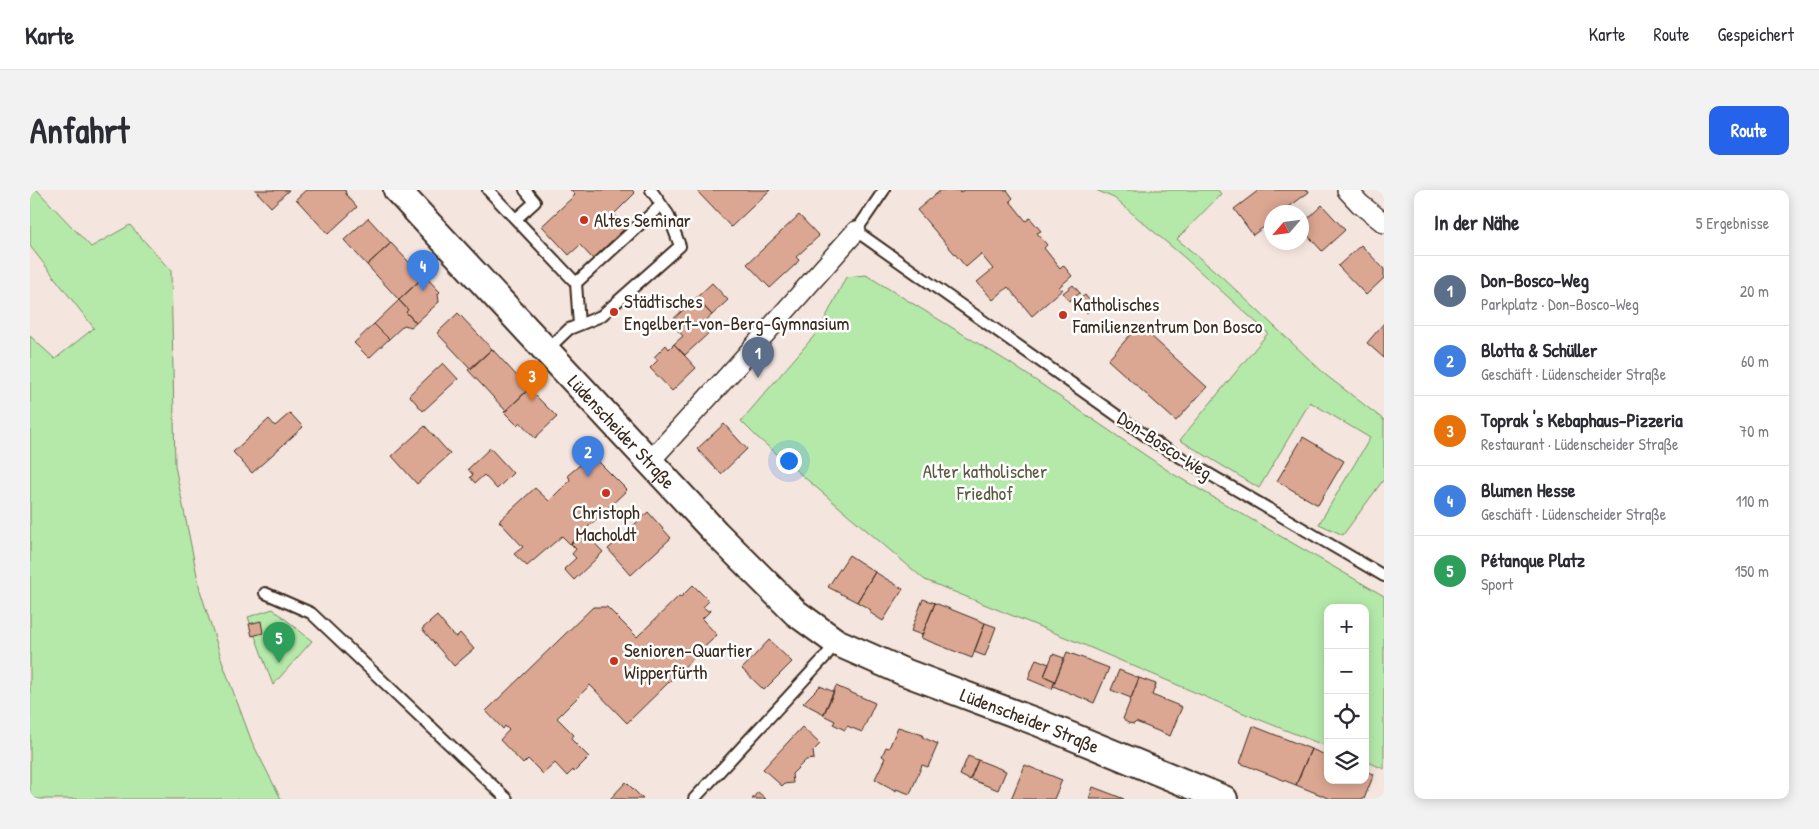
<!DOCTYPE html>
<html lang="de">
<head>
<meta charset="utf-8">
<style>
	:root { --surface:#fff; --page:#f2f2f3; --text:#2b2b33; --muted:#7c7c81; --line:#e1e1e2; --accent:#2563eb }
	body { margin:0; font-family:"Patrick Hand",sans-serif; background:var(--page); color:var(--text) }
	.controls { position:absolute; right:15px; bottom:15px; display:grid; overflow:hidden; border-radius:10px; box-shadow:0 2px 12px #0003 }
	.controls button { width:45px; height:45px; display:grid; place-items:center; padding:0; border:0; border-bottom:1px solid var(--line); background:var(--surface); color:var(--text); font:25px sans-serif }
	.compass { position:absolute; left:1234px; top:15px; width:45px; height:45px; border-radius:50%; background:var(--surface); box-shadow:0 2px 12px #0003; rotate:242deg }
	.you { position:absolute; left:758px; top:270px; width:18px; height:18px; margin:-12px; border:4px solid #fff; border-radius:50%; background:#1a73e8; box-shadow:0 0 0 8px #1a73e833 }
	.badge { display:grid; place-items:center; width:32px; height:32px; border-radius:50%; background:var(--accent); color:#fff; font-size:16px; font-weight:700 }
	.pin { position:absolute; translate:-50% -41px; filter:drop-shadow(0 1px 2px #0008) }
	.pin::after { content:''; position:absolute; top:26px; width:18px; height:15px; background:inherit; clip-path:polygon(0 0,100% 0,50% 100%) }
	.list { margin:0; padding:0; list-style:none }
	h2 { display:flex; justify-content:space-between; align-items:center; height:65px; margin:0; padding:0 20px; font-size:21px }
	h2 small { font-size:16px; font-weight:400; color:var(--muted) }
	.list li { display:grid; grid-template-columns:32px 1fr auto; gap:15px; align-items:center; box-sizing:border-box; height:70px; padding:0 20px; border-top:1px solid var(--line) }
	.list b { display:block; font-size:19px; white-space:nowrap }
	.list p { margin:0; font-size:16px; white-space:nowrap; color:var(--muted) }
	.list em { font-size:16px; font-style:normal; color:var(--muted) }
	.icon { flex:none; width:28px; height:28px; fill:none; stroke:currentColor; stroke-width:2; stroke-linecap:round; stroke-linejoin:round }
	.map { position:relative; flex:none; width:1354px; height:609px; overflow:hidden; border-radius:10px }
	header { display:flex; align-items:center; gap:30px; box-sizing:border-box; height:70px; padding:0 25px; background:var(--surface); border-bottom:1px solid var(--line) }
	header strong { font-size:24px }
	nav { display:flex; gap:28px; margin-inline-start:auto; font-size:18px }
	.intro { display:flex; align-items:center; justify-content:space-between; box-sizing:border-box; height:120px; padding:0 30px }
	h1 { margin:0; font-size:35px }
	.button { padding:12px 22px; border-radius:10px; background:var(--accent); color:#fff; font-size:18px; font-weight:700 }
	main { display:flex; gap:30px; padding:0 30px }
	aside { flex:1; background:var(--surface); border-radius:10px; box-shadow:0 2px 12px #0003 }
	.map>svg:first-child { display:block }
	.green { fill:#b5e9aa; stroke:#788a64 }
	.building { fill:#dca792; stroke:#3b2a1e }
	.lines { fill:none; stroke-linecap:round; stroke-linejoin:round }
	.lane-casing { stroke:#3b2a1e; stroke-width:14 }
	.street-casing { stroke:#3b2a1e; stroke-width:22 }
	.secondary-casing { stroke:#3b2a1e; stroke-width:30 }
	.lane { stroke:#fff; stroke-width:10 }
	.street { stroke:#fff; stroke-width:19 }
	.secondary { stroke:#fff; stroke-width:26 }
	.poi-dot { fill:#c8321e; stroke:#fff; stroke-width:2 }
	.labels { text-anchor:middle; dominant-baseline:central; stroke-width:5; stroke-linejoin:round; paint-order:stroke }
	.poi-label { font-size:19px; fill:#3b2a1e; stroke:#fff; text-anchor:start }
	.street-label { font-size:19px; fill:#3b2a1e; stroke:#fff }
	.park-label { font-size:19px; fill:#5a5a41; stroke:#fff }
</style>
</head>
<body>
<header>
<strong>Karte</strong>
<nav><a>Karte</a><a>Route</a><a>Gespeichert</a></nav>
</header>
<div class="intro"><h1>Anfahrt</h1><a class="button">Route</a></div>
<main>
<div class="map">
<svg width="1354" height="609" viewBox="0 0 1354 609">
	<rect width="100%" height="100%" fill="#f4e5de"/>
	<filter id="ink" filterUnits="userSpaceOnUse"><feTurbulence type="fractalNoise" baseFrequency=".02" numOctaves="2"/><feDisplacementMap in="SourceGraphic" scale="10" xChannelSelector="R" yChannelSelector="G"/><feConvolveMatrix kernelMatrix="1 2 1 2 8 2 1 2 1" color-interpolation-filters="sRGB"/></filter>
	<g filter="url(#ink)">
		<path class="green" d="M0 0H7L61 57 100 35 141 81 145 276 170 400 194 477 222 552 251 609H0V146L25 169 64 138 0 56Z
			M1066 0H1188L1191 4 1147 49 1192 87 1297 186 1354 230V289L1313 345 1289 334 1340 248 1280 212 1229 298 1150 250 1238 143 1155 68 1084 8Z
			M836 85 980 173 1143 284 1354 406V579L1335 571V418H1298V557L1218 525 1047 452 895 390 727 247 711 231 790 139 816 87Z
			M243 419 282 451 243 495 218 427Z"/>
		<path class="building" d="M225 0H259L241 17Z
			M276 0H315L316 4 327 17 298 44 266 9Z
			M540 0H602L605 3 584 24 596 37 563 69 550 55 539 65 512 36 545 5Z
			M666 0H740L701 37Z
			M911 0H928L930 3 934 0H977L983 8 980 11 996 31 1000 28 1011 41 1007 43 1017 55 1014 58 1030 78 1033 75 1042 86 1029 97 1031 100 1033 99 1002 126 978 97 963 110 947 92 963 79 954 68 951 64 936 77 887 20Z
			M1229 0H1278L1279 2 1252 22H1242V31L1223 45 1204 19Z
			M1292 15 1315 40 1292 61 1272 39V34Z
			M769 25 789 46 766 67 769 70 766 74 740 98 717 74Z
			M338 28 361 53 337 75 314 50Z
			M361 53 393 87 369 110 337 75Z
			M1331 55 1354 79V88L1336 105 1308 76Z
			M395 86 410 102 408 104 409 112 386 133 376 122 378 120 369 110Z
			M682 93 698 110 682 125 666 108Z
			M1043 95 1050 103 1039 111 1033 103Z
			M1055 105 1064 116 1057 123 1047 111Z
			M666 108 682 125 675 131 682 140 655 165 644 154 653 146 640 132Z
			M369 110 378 120 376 122 386 133 381 137 374 135 359 149 344 134Z
			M428 123 462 159 441 179 407 143Z
			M1354 133V168L1337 153Z
			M344 134 359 149 339 168 324 153Z
			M1109 135 1177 197 1146 231 1078 170Z
			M644 154 666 178 642 201 620 178 628 170 624 167 636 155 639 159Z
			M462 159 499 199 476 221 438 180Z
			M413 173 428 189 393 221 379 205Z
			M499 199 527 227 505 248 490 232 487 235 474 222Z
			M260 223 273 237 222 283 203 262 239 229 245 236Z
			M694 234 717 259 691 284 667 259Z
			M395 236 420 264 387 294 362 266Z
			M1273 247 1314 271 1288 315 1247 291Z
			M460 258 483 283 467 299 454 285 445 293 440 287 443 285 438 279Z
			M562 265 597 300 540 354 532 346 497 376 484 364 493 357 469 331 505 298 519 311 540 290 538 285Z
			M618 322 641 348 601 385 578 359Z
			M554 342 573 362 544 390 534 379 546 368 542 364 546 359 541 354Z
			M819 365 845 382 827 412 798 397Z
			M845 382 873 399 853 431 839 422 841 420 827 412Z
			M663 395 679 411 673 417 678 421 681 420 672 429 687 445 597 533 560 495 527 528 544 545 541 549 559 567 544 582 543 580 537 586 525 573 513 584 498 569 493 574 470 550 479 540 475 536 473 539 456 521 563 417H577L607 447 649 406 651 407Z
			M893 409 905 413 892 445 881 441Z
			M905 413 955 433 942 468 891 448Z
			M407 426 422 444 426 447 430 443 444 459 424 476 392 439Z
			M231 431 233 443 222 446 219 434Z
			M955 433 966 437 955 466 944 462Z
			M739 450 762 472 734 500 712 479Z
			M1037 462 1079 478 1064 513 1023 496Z
			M1023 464 1034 468 1025 491 1014 486Z
			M1006 469 1019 474 1014 486 1025 491 1022 499 998 489Z
			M1089 480 1109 488 1101 508 1081 500Z
			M1109 488 1126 494 1122 505 1152 517 1140 546 1106 532 1104 534 1098 533 1093 529Z
			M790 496 804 502 794 524 773 513Z
			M806 496 845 513 832 542 817 536 815 540 803 534 805 531 793 525Z
			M1223 536 1281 559 1266 595 1210 573Z
			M772 537 790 554 783 561 784 569 776 570 762 584 763 593 754 594 752 596 733 579Z
			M868 537 893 545 892 547 908 554 898 577 892 575 880 604 866 599V601L845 589 855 568 852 566 856 557 859 558Z
			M1281 559 1298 566V590H1335V581L1344 584 1334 609H1301L1266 595Z
			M938 566 948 570 940 590 930 585Z
			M948 570 976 581 968 600 940 589Z
			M995 575 1032 590 1024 609H981Z
			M596 592 613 609H580Z
			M1063 597 1084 605 1094 609H1059Z
			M728 602 736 609H722Z"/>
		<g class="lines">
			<defs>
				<path id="lane" d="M458 0 546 93 549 135 539 139 517 160
					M854 0 826 41 1126 253 1354 386
					M486 29 505 12 495 0
					M546 93 631 15
					M549 135 571 126 650 56 638 24 621 0
					M235 403 281 423 477 609
					M664 609 795 467 806 452"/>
				<path id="street" d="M1317 0 1330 14 1354 33
					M619 272 705 178 826 41"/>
				<g id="secondary">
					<path id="s1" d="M367 0 686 343 766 423 806 452 874 482 1007 532 1194 609"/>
				</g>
			</defs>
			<use href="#lane" class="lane-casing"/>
			<use href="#street" class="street-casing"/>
			<use href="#secondary" class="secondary-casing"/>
			<use href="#lane" class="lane"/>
			<use href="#street" class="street"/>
			<use href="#secondary" class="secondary"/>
		</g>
	</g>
	<g class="poi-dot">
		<circle cx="554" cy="30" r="5"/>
		<circle cx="584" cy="122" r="5"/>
		<circle cx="1033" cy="125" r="5"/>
		<circle cx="576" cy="303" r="5"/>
		<circle cx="584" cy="471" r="5"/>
	</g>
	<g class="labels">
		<g class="poi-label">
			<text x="564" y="30">Altes Seminar</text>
			<text x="594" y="111">Städtisches<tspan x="594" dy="22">Engelbert-von-Berg-Gymnasium</tspan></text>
			<text x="1043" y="114">Katholisches<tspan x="1043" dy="22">Familienzentrum Don Bosco</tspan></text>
			<text x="576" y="322" text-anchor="middle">Christoph<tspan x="576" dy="22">Macholdt</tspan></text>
			<text x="594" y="460">Senioren-Quartier<tspan x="594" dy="22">Wipperfürth</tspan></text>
		</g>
		<g class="street-label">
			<text stroke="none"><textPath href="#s1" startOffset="330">Lüdenscheider Straße</textPath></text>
			<text transform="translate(1135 255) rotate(33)">Don-Bosco-Weg</text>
			<text stroke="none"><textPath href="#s1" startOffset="840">Lüdenscheider Straße</textPath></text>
		</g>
		<g class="park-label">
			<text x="955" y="281">Alter katholischer<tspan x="955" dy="22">Friedhof</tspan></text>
		</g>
	</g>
</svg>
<div class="controls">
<button>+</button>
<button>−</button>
<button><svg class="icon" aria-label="locate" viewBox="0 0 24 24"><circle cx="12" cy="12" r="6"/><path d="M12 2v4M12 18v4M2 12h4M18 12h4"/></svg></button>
<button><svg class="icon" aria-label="layers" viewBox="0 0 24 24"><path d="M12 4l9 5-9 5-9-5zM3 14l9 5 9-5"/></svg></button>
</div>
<svg class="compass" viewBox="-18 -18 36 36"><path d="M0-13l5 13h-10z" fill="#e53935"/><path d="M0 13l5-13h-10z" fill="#7c7c81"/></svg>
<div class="you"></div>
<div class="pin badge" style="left:728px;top:188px;background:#5c6f8a">1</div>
<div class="pin badge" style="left:558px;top:287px;background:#3f7fe0">2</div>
<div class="pin badge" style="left:502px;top:211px;background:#e8710a">3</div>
<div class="pin badge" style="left:393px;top:101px;background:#3f7fe0">4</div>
<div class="pin badge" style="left:249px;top:473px;background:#2e9e5b">5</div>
</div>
<aside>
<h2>In der Nähe<small>5 Ergebnisse</small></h2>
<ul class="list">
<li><span class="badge" style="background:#5c6f8a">1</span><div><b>Don-Bosco-Weg</b><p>Parkplatz · Don-Bosco-Weg</p></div><em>20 m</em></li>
<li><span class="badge" style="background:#3f7fe0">2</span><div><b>Blotta &amp; Schüller</b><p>Geschäft · Lüdenscheider Straße</p></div><em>60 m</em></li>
<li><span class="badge" style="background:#e8710a">3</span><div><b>Toprak 's Kebaphaus-Pizzeria</b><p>Restaurant · Lüdenscheider Straße</p></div><em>70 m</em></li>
<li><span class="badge" style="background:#3f7fe0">4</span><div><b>Blumen Hesse</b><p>Geschäft · Lüdenscheider Straße</p></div><em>110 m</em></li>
<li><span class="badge" style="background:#2e9e5b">5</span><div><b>Pétanque Platz</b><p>Sport</p></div><em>150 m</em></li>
</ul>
</aside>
</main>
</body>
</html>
